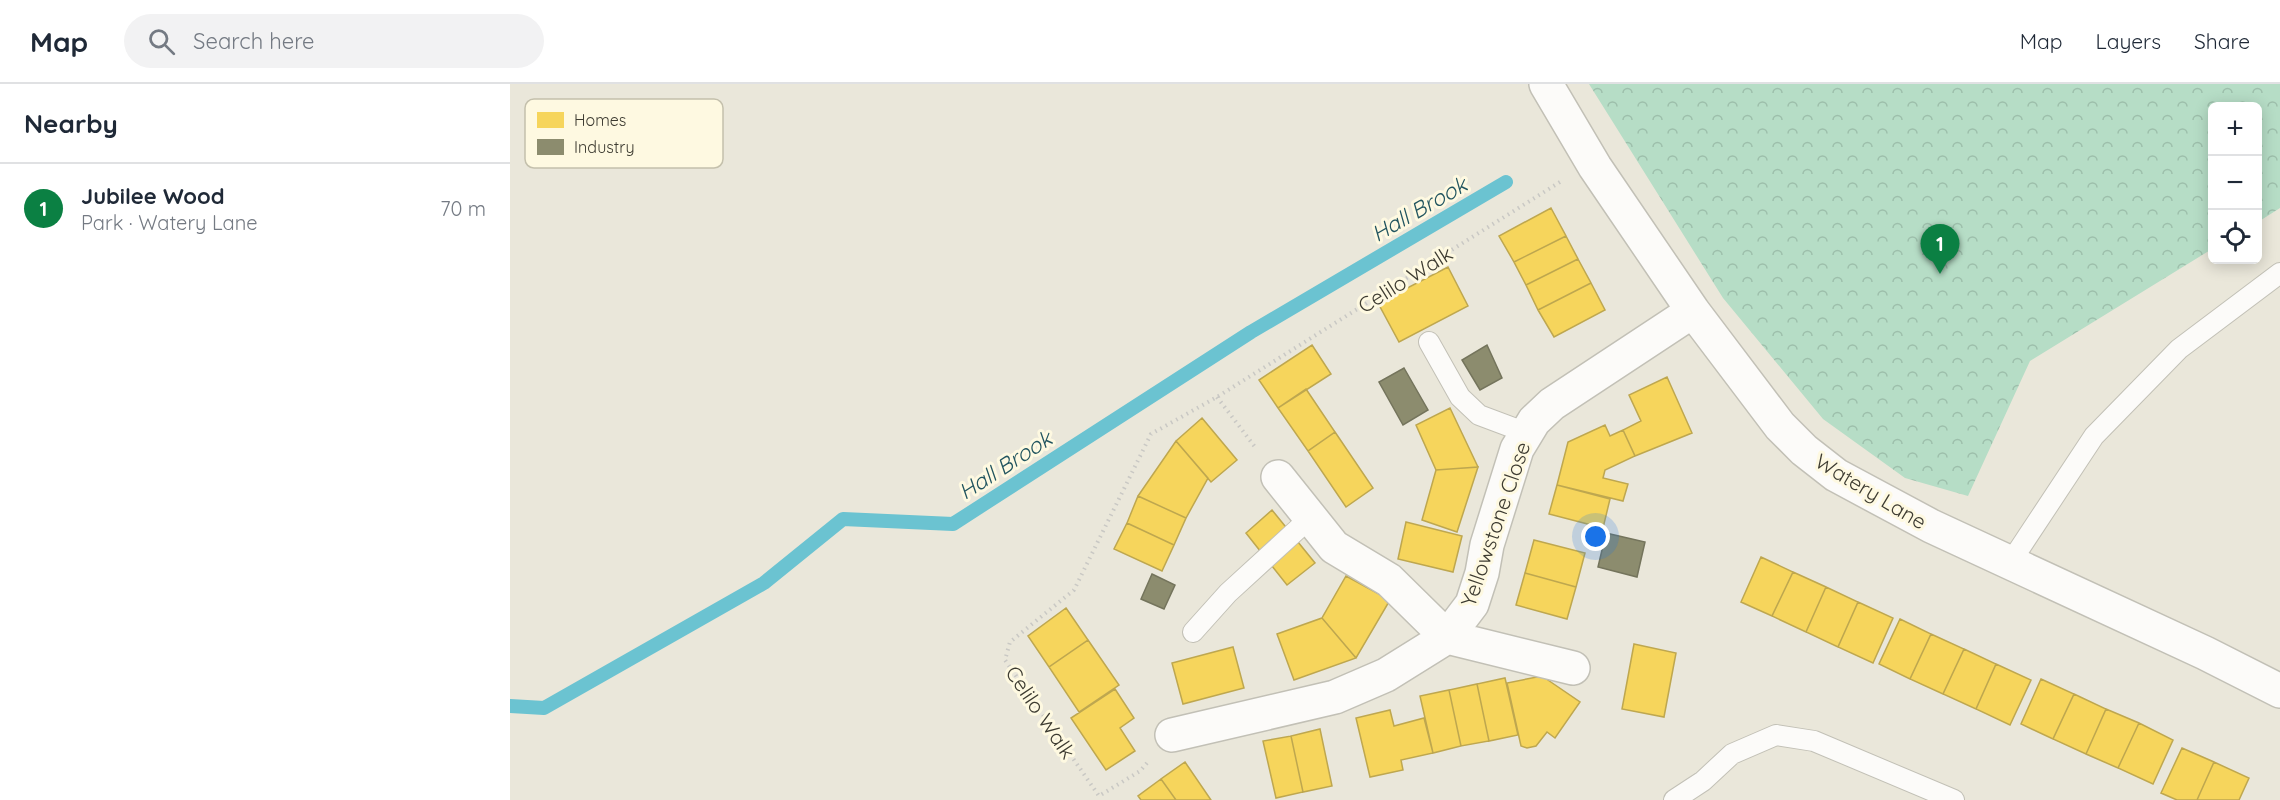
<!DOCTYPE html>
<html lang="en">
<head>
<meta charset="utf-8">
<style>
	:root { --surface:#fff; --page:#f2f2f3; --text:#1f2937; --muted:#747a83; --line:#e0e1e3; --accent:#0b8043 }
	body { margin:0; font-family:Quicksand,sans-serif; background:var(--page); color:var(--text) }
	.controls { position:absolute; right:18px; top:18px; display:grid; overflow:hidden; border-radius:9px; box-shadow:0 3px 15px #0003 }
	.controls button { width:54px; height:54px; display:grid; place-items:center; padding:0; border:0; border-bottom:2px solid var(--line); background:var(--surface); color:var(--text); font:30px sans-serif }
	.you { position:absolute; left:1086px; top:453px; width:21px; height:21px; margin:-15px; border:4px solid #fff; border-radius:50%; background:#1a73e8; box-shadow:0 0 0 9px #1a73e833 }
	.badge { display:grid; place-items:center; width:39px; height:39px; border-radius:50%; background:var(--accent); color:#fff; font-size:20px; font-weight:700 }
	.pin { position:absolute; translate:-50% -50px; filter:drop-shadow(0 2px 3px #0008) }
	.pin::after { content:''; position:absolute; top:32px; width:21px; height:18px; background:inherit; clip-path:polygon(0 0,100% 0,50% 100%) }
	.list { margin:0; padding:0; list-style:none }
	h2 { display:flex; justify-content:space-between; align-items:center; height:78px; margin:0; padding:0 24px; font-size:26px }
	h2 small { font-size:20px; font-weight:400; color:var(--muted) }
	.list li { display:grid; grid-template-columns:39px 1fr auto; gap:18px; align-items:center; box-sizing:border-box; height:90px; padding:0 24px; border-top:2px solid var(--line) }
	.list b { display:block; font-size:22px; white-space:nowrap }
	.list p { margin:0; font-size:20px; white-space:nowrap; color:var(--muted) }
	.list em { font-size:20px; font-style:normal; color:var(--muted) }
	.icon { flex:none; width:33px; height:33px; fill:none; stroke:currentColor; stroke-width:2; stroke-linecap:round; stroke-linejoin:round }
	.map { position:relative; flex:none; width:1770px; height:716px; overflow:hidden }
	header { display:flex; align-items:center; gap:36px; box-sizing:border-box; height:84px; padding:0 30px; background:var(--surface); border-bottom:2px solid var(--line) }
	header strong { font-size:28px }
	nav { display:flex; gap:33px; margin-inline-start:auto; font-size:21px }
	.search { width:420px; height:54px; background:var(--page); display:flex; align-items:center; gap:15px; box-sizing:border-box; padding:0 21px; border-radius:33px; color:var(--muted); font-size:22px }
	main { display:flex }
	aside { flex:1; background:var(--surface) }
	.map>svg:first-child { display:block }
	.forest { fill:url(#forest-crowns) }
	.homes { fill:#f6d55c; stroke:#bea74f; stroke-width:1.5 }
	.industry { fill:#8c8c6e; stroke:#74745c; stroke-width:1.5 }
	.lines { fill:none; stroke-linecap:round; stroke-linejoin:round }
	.stream { stroke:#6bc3d1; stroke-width:14 }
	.lane-casing { stroke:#c2c0b6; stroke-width:22 }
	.street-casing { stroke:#c2c0b6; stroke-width:36 }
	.path { stroke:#c9c8c4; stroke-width:4; stroke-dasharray:1.5 4.5; stroke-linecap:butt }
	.lane { stroke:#fcfbf9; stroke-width:20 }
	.street { stroke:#fcfbf9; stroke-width:33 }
	.labels { text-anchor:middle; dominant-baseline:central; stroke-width:6; stroke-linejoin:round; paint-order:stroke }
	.street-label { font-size:21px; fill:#3d3b31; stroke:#fef9e1 }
	.water-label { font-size:22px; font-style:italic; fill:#21545f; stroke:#fef9e1 }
	.key { fill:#fef9e1; stroke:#c4c0ac; stroke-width:1.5 }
	.key-label { font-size:16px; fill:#3d3b31 }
</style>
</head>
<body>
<header>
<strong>Map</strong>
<div class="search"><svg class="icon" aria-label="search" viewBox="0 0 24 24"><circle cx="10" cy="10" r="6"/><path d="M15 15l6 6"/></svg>Search here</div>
<nav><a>Map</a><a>Layers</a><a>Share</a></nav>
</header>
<main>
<aside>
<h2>Nearby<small></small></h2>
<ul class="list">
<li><span class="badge">1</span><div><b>Jubilee Wood</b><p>Park · Watery Lane</p></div><em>70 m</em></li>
</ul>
</aside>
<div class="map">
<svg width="1770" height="716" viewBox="0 0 1770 716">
	<defs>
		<pattern id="forest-crowns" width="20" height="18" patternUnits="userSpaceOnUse" patternTransform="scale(1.5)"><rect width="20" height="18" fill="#b6ddc6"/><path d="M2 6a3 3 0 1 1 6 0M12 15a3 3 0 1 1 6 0" fill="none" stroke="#9dbfab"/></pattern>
	</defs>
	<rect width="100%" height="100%" fill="#eae7da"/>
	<path class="forest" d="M1079 0H1770V124L1748 138V22H1702V165L1520 277 1458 412 1395 394 1313 335 1213 214Z"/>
	<path class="homes" d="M1041 124 1056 152 1004 178 989 152Z
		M1056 152 1068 175 1016 201 1004 178Z
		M1068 175 1081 199 1028 226 1016 201Z
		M938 183 958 222 889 258 868 219Z
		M1081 199 1095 226 1044 253 1028 226Z
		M802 261 821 290 768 324 749 296Z
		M1157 293 1182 349 1125 372 1113 346 1131 337 1119 311Z
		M796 305 825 348 798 367 768 324Z
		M940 324 968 383 926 386 906 341Z
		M692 334 727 376 701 398 666 357Z
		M1095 341 1100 352 1113 346 1125 372 1095 386 1093 394 1118 400 1113 417 1047 401 1058 358Z
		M825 348 863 404 836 423 798 367Z
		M666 357 698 394 676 434 628 412Z
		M968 383 947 448 912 436 926 386Z
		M1047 401 1100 415 1093 444 1039 430Z
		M628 412 676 434 664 461 617 439Z
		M762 426 805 479 777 501 736 449Z
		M896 438 952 452 943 488 888 475Z
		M617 439 664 461 652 487 604 465Z
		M1024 456 1075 469 1066 503 1015 489Z
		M1251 473 1283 488 1262 532 1231 518Z
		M1283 488 1316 503 1296 548 1262 532Z
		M1015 489 1066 503 1057 535 1006 521Z
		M836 492 880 516 846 574 812 534Z
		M1316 503 1348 518 1328 563 1296 548Z
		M1348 518 1383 534 1363 579 1328 563Z
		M556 524 578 556 539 583 518 552Z
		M812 534 846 574 784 596 767 550Z
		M1390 535 1421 550 1400 595 1369 580Z
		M1421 550 1454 565 1433 610 1400 595Z
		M578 556 609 601 569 628 539 583Z
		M1124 560 1166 569 1154 633 1112 625Z
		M723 563 734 604 673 620 662 579Z
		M1454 565 1486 580 1466 625 1433 610Z
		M1486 580 1521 596 1500 641 1466 625Z
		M1032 592 1070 618 1045 654 1037 648 1026 662 1017 664 1011 662 997 599Z
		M995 594 1008 651 979 657 967 600Z
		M1531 595 1564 610 1543 655 1511 640Z
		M967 600 979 657 951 662 939 606Z
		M605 605 624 634 610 644 625 667 596 686 561 634Z
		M939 606 951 662 923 669 910 612Z
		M1564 610 1596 625 1576 670 1543 655Z
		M1596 625 1629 639 1608 684 1576 670Z
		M880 626 884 642 914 634 923 669 891 676 893 686 860 693 846 634Z
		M1629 639 1663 656 1643 700 1608 684Z
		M810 645 822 702 793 708 781 652Z
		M781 652 793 708 766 714 753 657Z
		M1672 664 1704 678 1687 716H1667L1651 709Z
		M675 678 701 716H666L651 695Z
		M1704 678 1739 694 1729 716H1687Z
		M651 695 666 716H631L628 712Z"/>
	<path class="industry" d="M977 261 992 294 970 306 952 276Z
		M894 284 918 326 893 341 869 298Z
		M1096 449 1135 458 1127 493 1088 483Z
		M642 490 665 501 654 525 631 515Z"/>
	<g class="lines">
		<path class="stream" d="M0 622 34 624 254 499 333 435 443 440 741 248 996 98"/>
		<defs>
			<path id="lane" d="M919 258 950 313 969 331 1017 349
				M1500 479 1584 352 1669 265 1770 189
				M683 548 718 509 801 433
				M1164 716 1193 697 1222 670 1266 651 1304 657 1444 716"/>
			<path id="street" d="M1036 0 1085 83 1183 227 1270 342 1294 366 1326 391 1421 442 1695 569 1770 607
				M768 393 824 463 879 496 937 553 1063 584
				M662 651 825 613 876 591 937 553 962 520 972 489 977 461 1007 365 1024 337 1042 320 1183 227"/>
		</defs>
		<use href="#lane" class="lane-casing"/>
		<use href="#street" class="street-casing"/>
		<path class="path" d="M707 313 745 363
			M637 679 630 687 589 712 495 576 500 558 564 506 641 350 707 313 1050 98"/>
		<use href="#lane" class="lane"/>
		<use href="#street" class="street"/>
	</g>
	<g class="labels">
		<g class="street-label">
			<text transform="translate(895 195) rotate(-32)">Celilo Walk</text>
			<text transform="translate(1361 407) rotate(31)">Watery Lane</text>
			<text transform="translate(985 440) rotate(-71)">Yellowstone Close</text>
			<text transform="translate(531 628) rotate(56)">Celilo Walk</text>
		</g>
		<g class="water-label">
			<text transform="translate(909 125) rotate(-30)">Hall Brook</text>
			<text transform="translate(495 381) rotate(-33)">Hall Brook</text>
		</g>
	</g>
	<rect x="15" y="15" width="198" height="69" rx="9" class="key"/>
	<rect x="27" y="28" width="27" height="16" fill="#f6d55c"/>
	<rect x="27" y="55" width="27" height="16" fill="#8c8c6e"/>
	<g class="key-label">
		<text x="64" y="42">Homes</text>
		<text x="64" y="69">Industry</text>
	</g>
</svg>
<div class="controls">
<button>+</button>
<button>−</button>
<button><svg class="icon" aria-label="locate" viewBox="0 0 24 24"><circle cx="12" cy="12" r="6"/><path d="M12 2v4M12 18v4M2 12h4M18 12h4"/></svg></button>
</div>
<div class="you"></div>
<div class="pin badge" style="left:1430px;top:190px">1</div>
</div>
</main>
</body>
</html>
